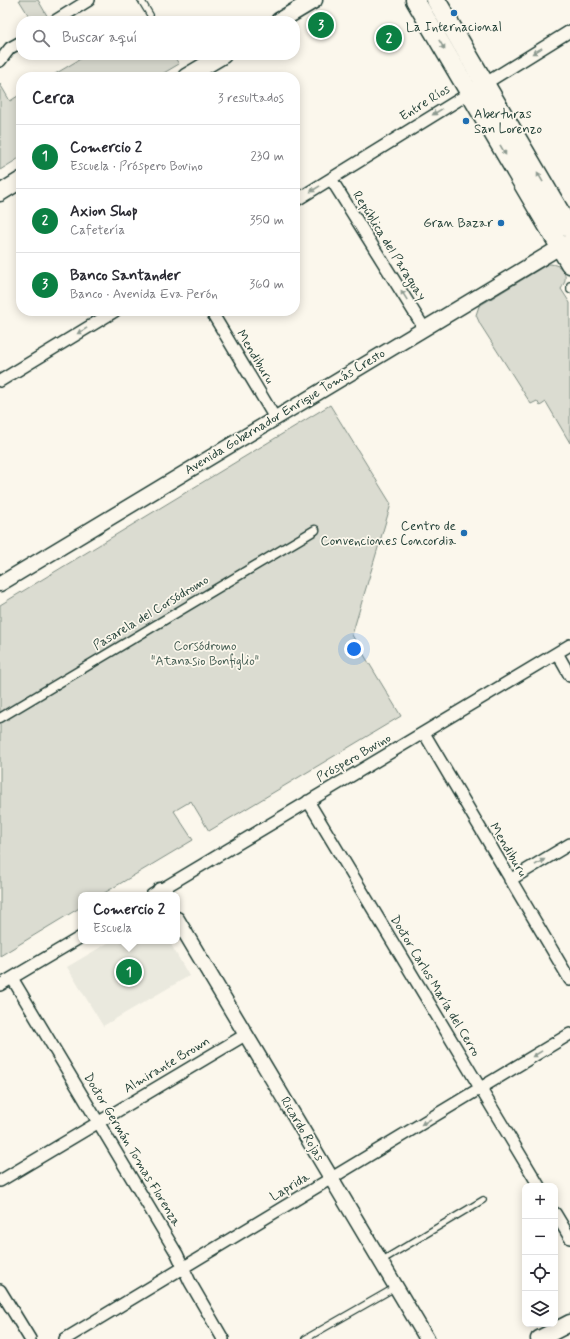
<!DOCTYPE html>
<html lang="es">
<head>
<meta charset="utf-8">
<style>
	:root { --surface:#fff; --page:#f7f7f7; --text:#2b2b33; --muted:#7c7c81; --line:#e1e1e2; --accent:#0b8043 }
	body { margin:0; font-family:Mynerve,sans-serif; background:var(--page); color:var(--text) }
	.controls { position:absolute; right:12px; bottom:12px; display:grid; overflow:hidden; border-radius:8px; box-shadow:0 2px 10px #0003 }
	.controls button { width:36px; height:36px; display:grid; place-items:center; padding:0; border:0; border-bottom:1px solid var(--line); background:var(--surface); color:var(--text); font:20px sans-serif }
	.you { position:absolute; left:354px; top:649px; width:14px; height:14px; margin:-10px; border:3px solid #fff; border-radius:50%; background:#1a73e8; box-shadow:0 0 0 6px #1a73e833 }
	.badge { display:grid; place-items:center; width:26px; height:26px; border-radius:50%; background:var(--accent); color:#fff; font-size:13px; font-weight:700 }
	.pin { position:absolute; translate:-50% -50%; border:2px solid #fff; box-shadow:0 1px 4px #0006 }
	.popup { position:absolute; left:78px; top:892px; width:102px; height:52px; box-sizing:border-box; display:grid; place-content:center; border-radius:8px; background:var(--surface); filter:drop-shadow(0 1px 3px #0005); font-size:13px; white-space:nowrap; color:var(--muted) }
	.popup b { font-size:15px; color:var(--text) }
	.popup::after { content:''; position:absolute; left:50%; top:100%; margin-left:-8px; border:8px solid transparent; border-top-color:var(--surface) }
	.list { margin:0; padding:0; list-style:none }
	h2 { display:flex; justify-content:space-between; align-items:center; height:52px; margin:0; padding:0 16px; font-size:17px }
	h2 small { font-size:13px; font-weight:400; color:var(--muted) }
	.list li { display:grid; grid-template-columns:26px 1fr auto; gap:12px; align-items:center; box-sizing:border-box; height:64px; padding:0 16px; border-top:1px solid var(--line) }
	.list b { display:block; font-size:15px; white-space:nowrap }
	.list p { margin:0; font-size:13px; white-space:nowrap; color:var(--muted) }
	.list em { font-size:13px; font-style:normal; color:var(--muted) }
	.icon { flex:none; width:22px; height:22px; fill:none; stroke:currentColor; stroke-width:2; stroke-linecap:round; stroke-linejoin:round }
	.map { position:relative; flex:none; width:570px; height:1339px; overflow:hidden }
	.search { position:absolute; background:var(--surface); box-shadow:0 2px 10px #0003; left:16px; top:16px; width:284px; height:44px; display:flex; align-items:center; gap:10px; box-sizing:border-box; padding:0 14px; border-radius:16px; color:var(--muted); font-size:15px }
	.panel { position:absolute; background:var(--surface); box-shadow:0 2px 10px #0003; left:16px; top:72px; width:284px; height:244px; border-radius:16px }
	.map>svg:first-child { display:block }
	.built { fill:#eae9de }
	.green { fill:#dbdcd1; stroke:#7d8c82 }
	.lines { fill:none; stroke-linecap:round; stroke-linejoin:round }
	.service-casing { stroke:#1f3d34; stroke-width:8 }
	.pedestrian-casing { stroke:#1f3d34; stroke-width:11 }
	.minor-casing { stroke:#1f3d34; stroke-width:14 }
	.tertiary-casing { stroke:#1f3d34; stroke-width:17 }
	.secondary-casing { stroke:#1f3d34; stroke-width:19 }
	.primary-casing { stroke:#1f3d34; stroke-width:21 }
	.service { stroke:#fbf7ec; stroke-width:5.5 }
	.pedestrian { stroke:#fbf7ec; stroke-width:8 }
	.minor { stroke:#fbf7ec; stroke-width:11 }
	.tertiary { stroke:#fbf7ec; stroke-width:14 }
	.secondary { stroke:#fbf7ec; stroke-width:16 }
	.primary { stroke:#fbf7ec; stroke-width:18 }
	.oneway { fill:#8d9a90 }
	.poi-dot { fill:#1f6fb2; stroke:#fbf7ec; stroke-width:1.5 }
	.labels { text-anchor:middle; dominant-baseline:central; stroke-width:3.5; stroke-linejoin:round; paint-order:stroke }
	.poi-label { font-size:13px; fill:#1f3d34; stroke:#fbf7ec; text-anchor:end }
	.street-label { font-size:13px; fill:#1f3d34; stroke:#fbf7ec }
	.park-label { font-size:13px; fill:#455d53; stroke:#fbf7ec }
</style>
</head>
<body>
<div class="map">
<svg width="570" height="1339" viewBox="0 0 570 1339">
	<rect width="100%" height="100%" fill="#fbf7ec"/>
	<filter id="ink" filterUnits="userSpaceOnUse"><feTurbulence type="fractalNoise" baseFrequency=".025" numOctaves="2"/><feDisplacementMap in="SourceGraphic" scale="8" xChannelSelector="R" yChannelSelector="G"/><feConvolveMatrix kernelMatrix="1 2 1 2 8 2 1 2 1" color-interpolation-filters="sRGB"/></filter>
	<g filter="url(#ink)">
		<path class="built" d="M111 941H169L189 976 103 1026 67 967Z"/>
		<path class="green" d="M19 0H38L49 19 46 21H32Z
			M87 55H173L179 64 157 77H50Z
			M0 84 10 101 21 94V157L0 170Z
			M548 264C564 264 570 276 561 289L570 303V443L546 402 540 406 537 401 531 404 480 324 476 315 479 306Z
			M330 405 391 504 352 635 401 716 209 831 191 801 174 811 193 840 101 895H81V907L0 956V605Z"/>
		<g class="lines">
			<defs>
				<path id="service" d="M141 0 150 15
					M570 285V290
					M381 1261 483 1200
					M305 1339 396 1287"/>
				<path id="pedestrian" d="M0 718 315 530"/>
				<path id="minor" d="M55 21 89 0
					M0 61 10 48 21 42
					M331 179 424 328
					M295 201 570 31
					M211 311 275 418
					M0 381 115 311
					M557 653 570 676
					M424 733 570 980
					M308 801 539 1186
					M510 880 570 844
					M152 895 570 645
					M12 978 177 1254 190 1282 223 1339
					M0 985 81 937
					M0 1181 245 1035
					M555 1213 570 1238
					M0 1290 30 1339
					M65 1339 570 1034"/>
				<path id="tertiary" d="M0 584 570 241
					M160 890 163 895
					M177 919 427 1339"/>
				<path id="secondary" d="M279 21 314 0
					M186 77 223 55
					M0 193 21 180
					M539 1339 570 1323"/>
				<path id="primary" d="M415 0 570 264
					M436 0 570 229"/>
			</defs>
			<use href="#service" class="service-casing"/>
			<use href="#pedestrian" class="pedestrian-casing"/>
			<use href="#minor" class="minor-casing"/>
			<use href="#tertiary" class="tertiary-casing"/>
			<use href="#secondary" class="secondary-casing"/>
			<use href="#primary" class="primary-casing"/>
			<use href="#service" class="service"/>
			<use href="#pedestrian" class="pedestrian"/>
			<use href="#minor" class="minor"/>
			<use href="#tertiary" class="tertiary"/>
			<use href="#secondary" class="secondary"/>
			<use href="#primary" class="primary"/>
		</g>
		<defs><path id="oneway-solid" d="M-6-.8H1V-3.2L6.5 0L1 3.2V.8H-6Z"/></defs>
		<g class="oneway">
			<use href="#oneway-solid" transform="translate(442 45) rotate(59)"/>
			<use href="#oneway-solid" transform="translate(537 51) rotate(149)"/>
			<use href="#oneway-solid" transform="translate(437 112) rotate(148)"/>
			<use href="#oneway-solid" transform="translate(503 150) rotate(60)"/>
			<use href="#oneway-solid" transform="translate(540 177) rotate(-120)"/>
			<use href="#oneway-solid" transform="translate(315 189) rotate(148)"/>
			<use href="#oneway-solid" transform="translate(404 295) rotate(-122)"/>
			<use href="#oneway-solid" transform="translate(82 331) rotate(149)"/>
			<use href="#oneway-solid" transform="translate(540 862) rotate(-31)"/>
			<use href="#oneway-solid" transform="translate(537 1054) rotate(149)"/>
			<use href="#oneway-solid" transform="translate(426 1122) rotate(149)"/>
		</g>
	</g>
	<g class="poi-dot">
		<circle cx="454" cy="13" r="4"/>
		<circle cx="466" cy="121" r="4"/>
		<circle cx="501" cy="223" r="4"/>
		<circle cx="464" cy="533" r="4"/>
	</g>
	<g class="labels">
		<g class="poi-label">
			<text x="454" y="27" text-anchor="middle">La Internacional</text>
			<text x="474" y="114" text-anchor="start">Aberturas<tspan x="474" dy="15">San Lorenzo</tspan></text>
			<text x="493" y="223">Gran Bazar</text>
			<text x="456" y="526">Centro de<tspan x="456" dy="15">Convenciones Concordia</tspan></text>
		</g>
		<g class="street-label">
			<text transform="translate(425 103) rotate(-32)">Entre Ríos</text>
			<text transform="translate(389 246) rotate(58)">República del Paraguay</text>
			<text transform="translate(255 357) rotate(59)">Mendiburu</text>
			<text transform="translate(285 412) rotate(-31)">Avenida Gobernador Enrique Tomás Cresto</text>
			<text transform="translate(151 613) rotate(-31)">Pasarela del Corsódromo</text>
			<text transform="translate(354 758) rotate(-30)">Próspero Bovino</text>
			<text transform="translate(508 850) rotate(59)">Mendiburu</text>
			<text transform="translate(435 986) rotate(59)">Doctor Carlos María del Cerro</text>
			<text transform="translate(167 1065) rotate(-31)">Almirante Brown</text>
			<text transform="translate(302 1129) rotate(59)">Ricardo Rojas</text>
			<text transform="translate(132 1150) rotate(59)">Doctor Germán Tomas Florenza</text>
			<text transform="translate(290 1187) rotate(-31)">Laprida</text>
		</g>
		<g class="park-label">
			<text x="205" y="646">Corsódromo<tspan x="205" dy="15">"Atanasio Bonfiglio"</tspan></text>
		</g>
	</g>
</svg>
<div class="controls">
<button>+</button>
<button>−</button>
<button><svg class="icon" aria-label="locate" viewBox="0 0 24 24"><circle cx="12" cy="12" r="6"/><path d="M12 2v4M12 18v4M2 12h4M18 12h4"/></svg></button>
<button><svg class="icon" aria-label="layers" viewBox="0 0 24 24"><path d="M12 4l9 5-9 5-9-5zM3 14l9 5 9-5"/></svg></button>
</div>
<div class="you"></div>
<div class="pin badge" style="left:129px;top:972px">1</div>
<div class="popup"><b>Comercio 2</b>Escuela</div>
<div class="pin badge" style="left:389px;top:38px">2</div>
<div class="pin badge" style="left:321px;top:25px">3</div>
<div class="search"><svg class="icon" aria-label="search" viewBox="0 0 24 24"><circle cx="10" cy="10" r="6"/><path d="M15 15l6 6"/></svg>Buscar aquí</div>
<section class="panel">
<h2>Cerca<small>3 resultados</small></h2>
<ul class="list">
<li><span class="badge">1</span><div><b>Comercio 2</b><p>Escuela · Próspero Bovino</p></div><em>230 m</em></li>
<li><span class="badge">2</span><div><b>Axion Shop</b><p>Cafetería</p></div><em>350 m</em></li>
<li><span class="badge">3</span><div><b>Banco Santander</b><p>Banco · Avenida Eva Perón</p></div><em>360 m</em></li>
</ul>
</section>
</div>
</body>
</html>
